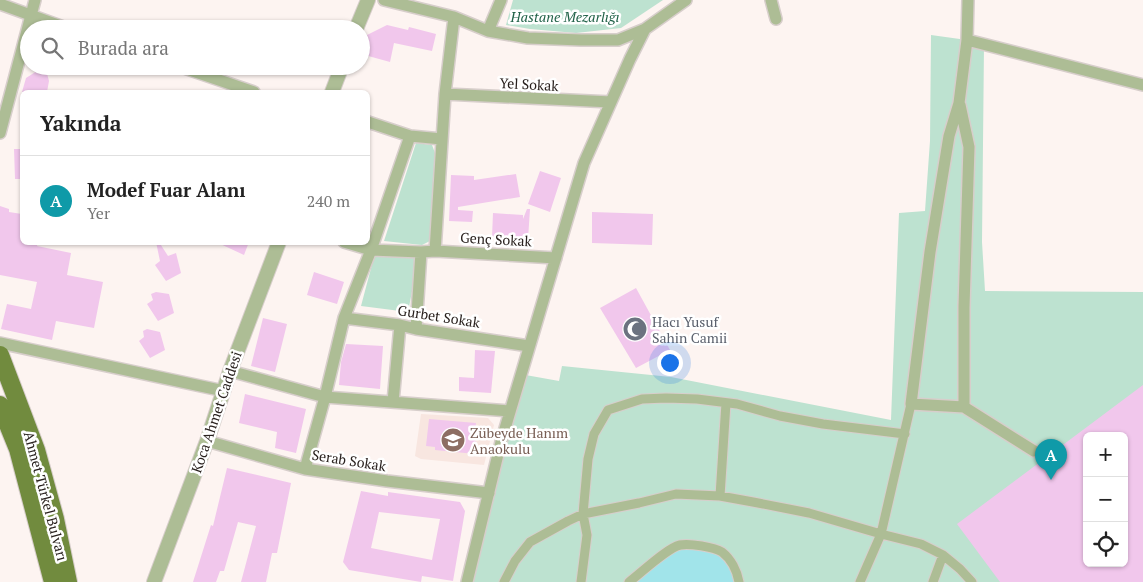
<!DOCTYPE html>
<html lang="tr">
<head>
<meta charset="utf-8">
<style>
	:root { --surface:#fff; --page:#f2f2f2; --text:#222; --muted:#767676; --line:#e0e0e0; --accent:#db2777 }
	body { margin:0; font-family:"PT Serif",serif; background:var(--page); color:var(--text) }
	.controls { position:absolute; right:15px; bottom:15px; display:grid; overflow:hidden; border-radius:8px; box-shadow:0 1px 4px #0004 }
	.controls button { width:45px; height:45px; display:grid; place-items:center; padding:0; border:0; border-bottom:1px solid var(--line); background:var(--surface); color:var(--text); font:25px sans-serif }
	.you { position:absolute; left:669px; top:362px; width:18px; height:18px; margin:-12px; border:4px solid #fff; border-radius:50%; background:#1a73e8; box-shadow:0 0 0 8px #1a73e833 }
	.badge { display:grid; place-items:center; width:32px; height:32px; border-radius:50%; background:var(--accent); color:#fff; font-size:16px; font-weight:700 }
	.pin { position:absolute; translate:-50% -41px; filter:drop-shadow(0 1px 2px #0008) }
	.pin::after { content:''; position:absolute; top:26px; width:18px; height:15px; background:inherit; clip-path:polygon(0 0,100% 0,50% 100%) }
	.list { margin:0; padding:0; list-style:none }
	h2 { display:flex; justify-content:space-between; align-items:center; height:65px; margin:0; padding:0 20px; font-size:21px }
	h2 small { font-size:16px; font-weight:400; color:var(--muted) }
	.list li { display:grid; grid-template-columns:32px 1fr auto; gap:15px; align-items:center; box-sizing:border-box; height:90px; padding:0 20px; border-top:1px solid var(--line) }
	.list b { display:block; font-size:19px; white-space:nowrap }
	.list p { margin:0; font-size:16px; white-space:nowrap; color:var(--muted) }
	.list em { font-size:16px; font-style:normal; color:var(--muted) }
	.icon { flex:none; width:28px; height:28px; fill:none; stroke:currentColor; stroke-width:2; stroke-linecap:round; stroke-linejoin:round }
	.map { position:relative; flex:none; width:1143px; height:582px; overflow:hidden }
	.search { position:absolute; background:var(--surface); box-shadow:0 1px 4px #0004; left:20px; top:20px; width:350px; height:55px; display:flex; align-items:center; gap:12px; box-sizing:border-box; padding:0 18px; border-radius:28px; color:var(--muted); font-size:19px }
	.panel { position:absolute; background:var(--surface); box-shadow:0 1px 4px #0004; left:20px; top:90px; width:350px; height:155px; border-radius:8px }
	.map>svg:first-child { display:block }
	.built { fill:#f8e6e0 }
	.green { fill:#bde2d0; fill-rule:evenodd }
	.water { fill:#a1e4ea }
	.building { fill:#f1c7ec; fill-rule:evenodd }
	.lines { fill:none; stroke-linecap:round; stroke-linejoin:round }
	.pedestrian-casing { stroke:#d7cecb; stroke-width:11 }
	.minor-casing { stroke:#d7cecb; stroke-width:14 }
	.tertiary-casing { stroke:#d7cecb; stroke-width:16 }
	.primary-casing { stroke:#d7cecb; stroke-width:20 }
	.pedestrian { stroke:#adbd95; stroke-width:9 }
	.minor { stroke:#adbd95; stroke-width:11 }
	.tertiary { stroke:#adbd95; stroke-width:14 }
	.primary { stroke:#718b3e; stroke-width:18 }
	.labels { text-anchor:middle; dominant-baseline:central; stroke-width:5; stroke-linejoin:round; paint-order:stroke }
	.park-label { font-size:14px; font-style:italic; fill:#216248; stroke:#fff }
	.street-label { font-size:14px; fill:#29211e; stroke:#fff }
	.worship-label { font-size:14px; fill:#5b616d; stroke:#fff; text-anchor:start }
	.education-label { font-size:14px; fill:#785e54; stroke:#fff; text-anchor:start }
</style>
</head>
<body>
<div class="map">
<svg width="1143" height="582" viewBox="0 0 1143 582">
	<rect width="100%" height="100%" fill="#fdf4f1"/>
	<path class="built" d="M421 414 488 418 494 425 484 465 421 459 415 456Z"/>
	<path class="green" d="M513 0H663L621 28 576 33 530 29 506 25Z
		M931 35 967 40 984 45 982 242 985 291 1143 292V582H467L520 374 559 381 562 366 671 377 891 420 899 213 925 211 930 141ZM1087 436H1124V563H1087Z
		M416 143 432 145 435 153 433 234 430 241 422 245 384 241Z
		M379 255 414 258 418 261 408 312 361 306 374 257Z"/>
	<path class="water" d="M679 545 722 552 739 582H629Z"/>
	<path class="building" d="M387 25 408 30 409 27 436 34 432 51 394 43 390 62 361 54 367 35Z
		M45 66 49 81 47 92H22L26 78Z
		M14 149H22V179H15Z
		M540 171 561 178 550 212 528 204Z
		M516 174 520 197 458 207V210L473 211 472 222 449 221 451 175 474 176V180Z
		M0 206 9 209V212L22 214V242H38L37 246 71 253 67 275 103 282 94 328 56 321 52 340 1 329 7 304 31 309 37 282 0 275Z
		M527 209H530L528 239 492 237 493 213 523 215V219Z
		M592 212 653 214 652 245 592 243Z
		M156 242H159L168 256 176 253 181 273 166 281 155 265 160 261Z
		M216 242H249L244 255Z
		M314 272 344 282 337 304 307 295Z
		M636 288 670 350 636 368 600 308Z
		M156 292 169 294 174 313 158 321 147 304 153 300 151 294Z
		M263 318 287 324 275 372 251 366Z
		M147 329 160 332 165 350 150 358 139 341 144 337 143 331Z
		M346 344 383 346 380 389 339 385 341 362Z
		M475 350 495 351 491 393 459 391V377L474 378Z
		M1143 385V582H1000L957 524ZM1087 436H1124V563H1087Z
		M245 394 306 409 296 453 275 448 277 432 239 423Z
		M429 419 476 423 474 440 476 441 475 454 435 450V447L426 446Z
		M227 468 291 483 277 553H272L266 582H241L256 526 238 522 224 571H220L216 582H193L211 525 213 526Z
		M361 491 388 496V492L460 502 465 511 453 581 422 576 421 582 349 570 343 562ZM379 512 440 519 432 560 371 548Z"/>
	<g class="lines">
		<defs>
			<path id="pedestrian" d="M720 496 726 403
				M504 582 515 561 530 542 568 521 583 514 639 503 676 494 720 496 753 502 809 513 881 534 921 544 943 555 960 569 972 582
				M581 582 587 535 583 514 588 459 594 434 608 410 642 399 666 398 697 399 737 404 780 416 823 424 905 434
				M629 582C641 573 667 548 680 545 689 543 714 547 722 552 731 559 737 571 739 582
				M860 582 881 534 911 404
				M933 582 943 555"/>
			<path id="minor" d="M384 0 454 17 488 31 528 38 581 40H618L645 29 686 0
				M771 0 776 19
				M968 0 967 40 959 103 949 136 930 252 911 404 964 407 1034 451
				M0 4 69 29
				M488 31 501 0
				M967 40 1143 85
				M178 66 254 92
				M445 94 611 102
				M960 105 969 147 964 307V407
				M368 122 410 136 442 139
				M0 133 35 0
				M344 242 371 250 421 252 435 251 556 258
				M435 251 445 94 454 17
				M344 318 400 325 416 329 529 346
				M416 329 421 252
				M0 343 224 391
				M230 371 325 397 510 411
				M393 402 400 325
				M207 441 305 469 387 481 489 493
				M305 469 325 397 344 318 371 250 410 136
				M467 582 501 442 584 163 630 59 645 29"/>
			<path id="tertiary" d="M356 29 368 0
				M332 92 342 66
				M154 582 207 441 230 371 279 242"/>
			<path id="primary" d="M0 355 36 450 55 519 68 582
				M0 405 18 449 53 582"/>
		</defs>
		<use href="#pedestrian" class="pedestrian-casing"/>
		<use href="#minor" class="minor-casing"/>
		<use href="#tertiary" class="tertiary-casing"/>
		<use href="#primary" class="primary-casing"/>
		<use href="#pedestrian" class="pedestrian"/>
		<use href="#minor" class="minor"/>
		<use href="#tertiary" class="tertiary"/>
		<use href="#primary" class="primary"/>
	</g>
	<defs>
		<symbol id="mosque-disc" viewBox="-11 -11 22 22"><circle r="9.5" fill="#6b7280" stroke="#fff"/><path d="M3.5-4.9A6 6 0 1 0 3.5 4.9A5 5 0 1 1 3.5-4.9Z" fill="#fff"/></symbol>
		<symbol id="school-disc" viewBox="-11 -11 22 22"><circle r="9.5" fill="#8d6e63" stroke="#fff"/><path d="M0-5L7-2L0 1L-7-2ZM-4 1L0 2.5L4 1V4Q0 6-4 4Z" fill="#fff"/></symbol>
	</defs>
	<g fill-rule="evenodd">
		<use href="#mosque-disc" x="621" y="315" width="28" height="28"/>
		<use href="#school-disc" x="439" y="426" width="28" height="28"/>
	</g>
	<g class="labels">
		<g class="park-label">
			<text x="565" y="16">Hastane Mezarlığı</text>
		</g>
		<g class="street-label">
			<text transform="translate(529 84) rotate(3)">Yel Sokak</text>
			<text transform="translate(496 239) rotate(3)">Genç Sokak</text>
			<text transform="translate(439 316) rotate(9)">Gurbet Sokak</text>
			<text transform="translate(216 412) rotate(-71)">Koca Ahmet Caddesi</text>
			<text transform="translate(349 460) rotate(9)">Serab Sokak</text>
			<text transform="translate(46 496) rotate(75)">Ahmet Türkel Bulvarı</text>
		</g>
		<g class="worship-label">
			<text x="652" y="321">Hacı Yusuf<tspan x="652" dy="16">Sahin Camii</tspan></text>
		</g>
		<g class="education-label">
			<text x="470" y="432">Zübeyde Hanım<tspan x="470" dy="16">Anaokulu</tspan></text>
		</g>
	</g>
</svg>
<div class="controls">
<button>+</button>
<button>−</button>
<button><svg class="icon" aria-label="locate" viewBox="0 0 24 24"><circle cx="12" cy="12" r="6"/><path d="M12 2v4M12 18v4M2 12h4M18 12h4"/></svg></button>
</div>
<div class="you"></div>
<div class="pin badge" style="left:1051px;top:480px;background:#0f9aa8">A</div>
<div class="search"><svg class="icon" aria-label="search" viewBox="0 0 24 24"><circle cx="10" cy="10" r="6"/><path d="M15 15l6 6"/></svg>Burada ara</div>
<section class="panel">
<h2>Yakında<small></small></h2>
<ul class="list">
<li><span class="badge" style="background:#0f9aa8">A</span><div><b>Modef Fuar Alanı</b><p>Yer</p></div><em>240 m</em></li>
</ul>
</section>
</div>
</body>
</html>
